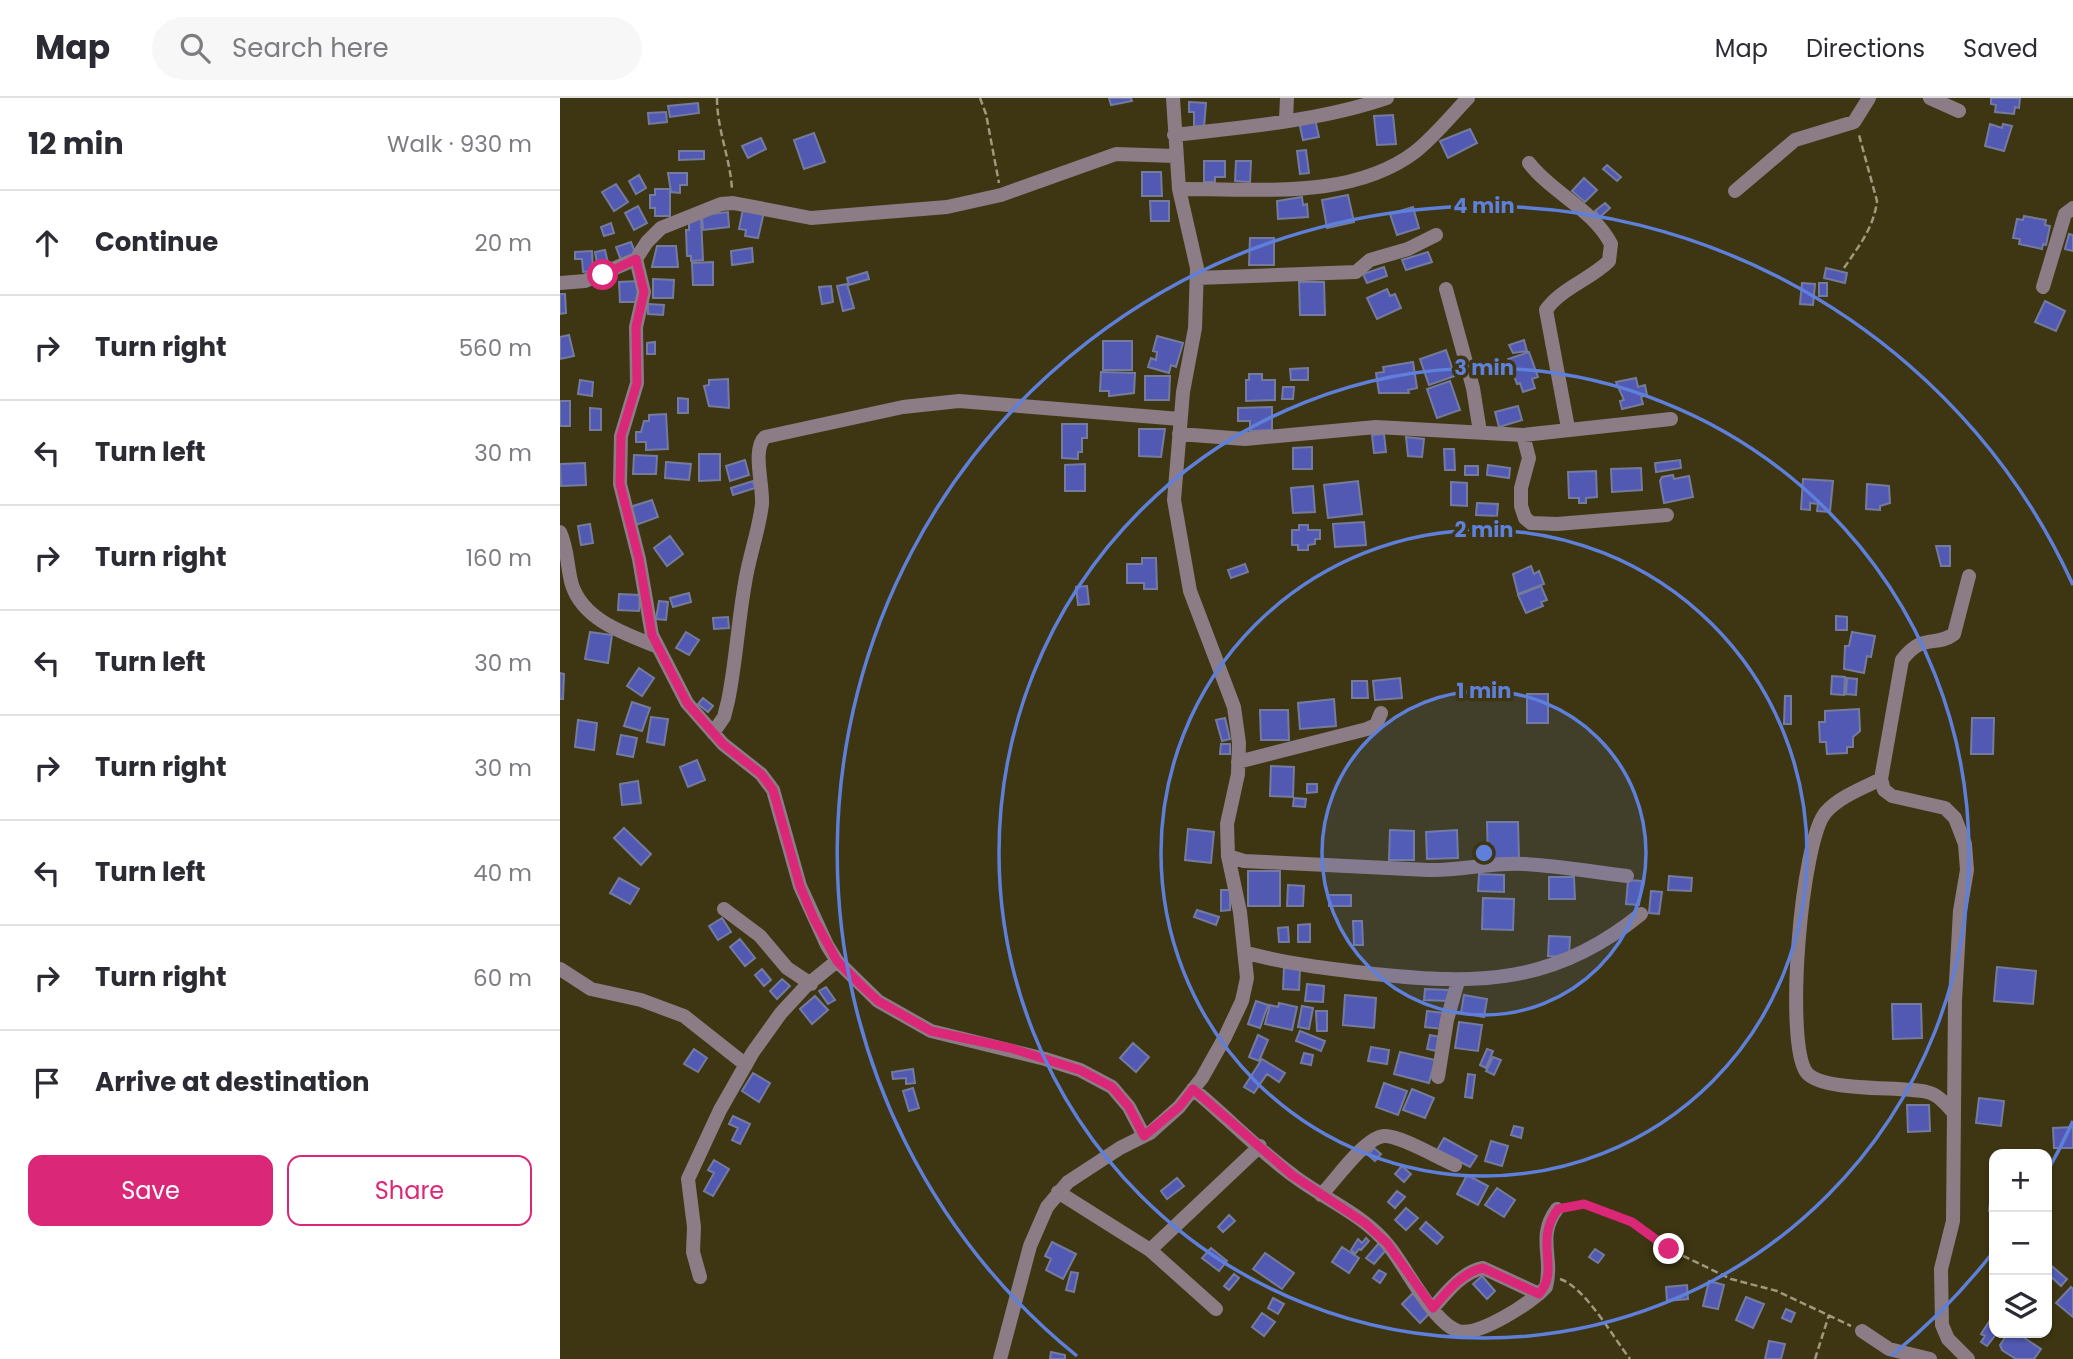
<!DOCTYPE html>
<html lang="en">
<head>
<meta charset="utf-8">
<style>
	:root { --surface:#fff; --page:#f7f7f7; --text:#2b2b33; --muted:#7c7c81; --line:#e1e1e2; --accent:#db2777 }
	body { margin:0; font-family:Poppins,sans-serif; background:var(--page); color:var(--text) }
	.controls { position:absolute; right:21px; bottom:21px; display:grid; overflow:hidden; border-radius:14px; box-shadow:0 2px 5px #0004 }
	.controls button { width:63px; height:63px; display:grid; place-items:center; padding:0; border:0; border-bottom:2px solid var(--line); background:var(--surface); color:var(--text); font:35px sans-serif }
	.stop { position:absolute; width:21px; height:21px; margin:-16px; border:5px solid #db2777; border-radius:50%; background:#fff }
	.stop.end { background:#db2777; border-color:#fff; box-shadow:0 2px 7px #0008 }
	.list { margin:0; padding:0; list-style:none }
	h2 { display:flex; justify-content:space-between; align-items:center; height:91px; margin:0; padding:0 28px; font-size:30px }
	h2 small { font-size:23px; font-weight:400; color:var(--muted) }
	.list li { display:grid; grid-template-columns:46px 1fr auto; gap:21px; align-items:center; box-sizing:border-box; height:105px; padding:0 28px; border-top:2px solid var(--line) }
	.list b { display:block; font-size:26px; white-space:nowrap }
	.list em { font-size:23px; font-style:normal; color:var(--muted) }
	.actions { display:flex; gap:14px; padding:21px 28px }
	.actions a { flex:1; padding:16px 0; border:2px solid var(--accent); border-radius:14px; text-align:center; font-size:24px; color:var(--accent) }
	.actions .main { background:var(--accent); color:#fff }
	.icon { flex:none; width:38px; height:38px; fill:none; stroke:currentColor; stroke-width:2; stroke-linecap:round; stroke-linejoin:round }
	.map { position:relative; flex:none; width:1513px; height:1261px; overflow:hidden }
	header { display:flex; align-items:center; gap:42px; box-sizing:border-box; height:98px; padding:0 35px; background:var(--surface); border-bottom:2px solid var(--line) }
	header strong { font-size:33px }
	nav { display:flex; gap:38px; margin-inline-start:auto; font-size:24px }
	.search { width:490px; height:63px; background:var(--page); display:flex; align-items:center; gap:18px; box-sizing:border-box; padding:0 24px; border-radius:38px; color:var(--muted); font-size:26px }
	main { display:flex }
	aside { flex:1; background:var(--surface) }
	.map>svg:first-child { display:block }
	.building { fill:#5159b2; stroke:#757b9e; stroke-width:2 }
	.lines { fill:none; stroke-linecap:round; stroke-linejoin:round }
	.path { stroke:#9e987d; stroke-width:2.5; stroke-dasharray:7 3.5; stroke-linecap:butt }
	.street { stroke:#8b7c86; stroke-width:14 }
	.route { stroke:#db2777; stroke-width:9 }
	.ring { fill:none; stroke:#5e7fda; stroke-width:3.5 }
	.centre { fill:#5e7fda; stroke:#3e3612; stroke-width:3.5 }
	.ring-label { font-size:21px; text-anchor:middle; font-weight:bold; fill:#5e7fda; stroke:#3e3612; stroke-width:7; stroke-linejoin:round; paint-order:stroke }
</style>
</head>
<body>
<header>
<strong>Map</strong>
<div class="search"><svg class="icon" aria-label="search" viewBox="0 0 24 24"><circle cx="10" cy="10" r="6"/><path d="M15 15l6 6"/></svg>Search here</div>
<nav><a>Map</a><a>Directions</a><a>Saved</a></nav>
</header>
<main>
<aside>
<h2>12 min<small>Walk · 930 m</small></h2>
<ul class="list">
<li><svg class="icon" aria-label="ahead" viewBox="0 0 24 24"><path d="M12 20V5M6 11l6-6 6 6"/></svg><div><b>Continue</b></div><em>20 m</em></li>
<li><svg class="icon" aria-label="right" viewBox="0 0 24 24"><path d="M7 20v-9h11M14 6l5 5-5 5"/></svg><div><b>Turn right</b></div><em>560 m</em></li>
<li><svg class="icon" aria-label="left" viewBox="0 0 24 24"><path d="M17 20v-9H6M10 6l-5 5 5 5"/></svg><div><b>Turn left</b></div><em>30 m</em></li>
<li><svg class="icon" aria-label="right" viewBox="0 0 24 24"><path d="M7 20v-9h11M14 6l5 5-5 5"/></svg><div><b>Turn right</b></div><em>160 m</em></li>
<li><svg class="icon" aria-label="left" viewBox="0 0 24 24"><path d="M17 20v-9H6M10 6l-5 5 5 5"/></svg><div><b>Turn left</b></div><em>30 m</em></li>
<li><svg class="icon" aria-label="right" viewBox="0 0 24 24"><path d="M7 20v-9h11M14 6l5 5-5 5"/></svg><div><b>Turn right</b></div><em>30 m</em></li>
<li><svg class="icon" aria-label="left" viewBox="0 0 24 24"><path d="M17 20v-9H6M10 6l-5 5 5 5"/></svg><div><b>Turn left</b></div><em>40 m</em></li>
<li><svg class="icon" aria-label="right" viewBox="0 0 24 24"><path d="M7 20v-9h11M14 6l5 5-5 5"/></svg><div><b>Turn right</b></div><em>60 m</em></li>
<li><svg class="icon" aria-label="arrive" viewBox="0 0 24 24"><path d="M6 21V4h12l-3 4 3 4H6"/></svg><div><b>Arrive at destination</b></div></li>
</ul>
<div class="actions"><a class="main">Save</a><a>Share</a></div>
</aside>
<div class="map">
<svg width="1513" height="1261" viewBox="0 0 1513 1261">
	<rect width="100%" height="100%" fill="#3e3612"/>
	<path class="building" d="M549 0H571L572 3 551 7Z
		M1431 0H1460L1459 10 1455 9 1454 16 1435 14 1436 7 1431 6Z
		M629 4 646 5 644 29 634 28V14H629Z
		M138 5 139 15 110 19 108 8Z
		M106 14 107 24 89 26 88 15Z
		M833 17 836 46 817 47 814 18Z
		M755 21 759 39 743 42 739 24Z
		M1430 26 1442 30 1443 26 1452 28 1444 53 1425 48Z
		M910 31 917 45 888 60 880 43Z
		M254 35 265 64 244 71 234 42Z
		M201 40 206 51 188 60 182 48Z
		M746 52 749 75 740 76 737 53Z
		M119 53H144V61L119 62Z
		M644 63H665V79H655V84H644Z
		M676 63H691L690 84 675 83Z
		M1047 67 1061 79 1057 83 1043 71Z
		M582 74H601L602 98H582Z
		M108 75H127V87H120V95L111 94Z
		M79 77 86 90 76 96 69 83Z
		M1024 80 1037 92 1025 104 1012 93Z
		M56 86 68 104 54 113 42 94Z
		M95 91H110V118H95V110H90V97H95Z
		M788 97 794 124 767 130 762 102Z
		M742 99 743 107 747 106 748 119 718 121 717 103Z
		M590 103H609V123H591Z
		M1045 105 1050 110 1040 119 1035 113Z
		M78 108 87 125 74 132 65 115Z
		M853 109 859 130 837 137 830 116Z
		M183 111 204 114 198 140 185 138 186 132 179 131Z
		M168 114 169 129 143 132 142 117Z
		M1464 118 1486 122 1485 127 1490 128 1486 147 1483 146 1482 151 1459 146 1460 141 1453 140 1457 121 1463 122Z
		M129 120H141L143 162 131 163V158H127L126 132H129Z
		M51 125 54 135 44 138 41 129Z
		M1509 136 1513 137V153L1505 151Z
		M690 140H714V167H689Z
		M71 144 77 159 62 165 56 149Z
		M97 148H116L118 169H92Z
		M192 150 193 164 172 167 171 153Z
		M45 152 49 169 38 171 35 154Z
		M32 153 33 173 23 174 22 161H15V154Z
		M868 154 872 164 846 172 842 162Z
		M153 164V187H133L132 165Z
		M824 169 827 178 807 185 803 176Z
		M1266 170 1287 175 1285 185 1264 180Z
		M307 174 309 181 289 187 287 180Z
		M93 181 114 182 113 200H93Z
		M79 183V204H60L59 184Z
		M739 184H764L765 217H740Z
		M1242 185 1255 186 1253 207 1240 206Z
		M1259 185H1267V198H1259Z
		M287 186 294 210 283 213 277 188Z
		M271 188 273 204 262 206 259 189Z
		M827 191 830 198 835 196 841 210 817 221 807 200Z
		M0 196H5L6 215 0 216Z
		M1485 203 1505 213 1496 233 1475 224Z
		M88 206 104 207 103 217 88 216Z
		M9 237 14 258 0 261V239Z
		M597 238 623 245 616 269 611 267 609 275 588 269 591 260 596 262 597 254 593 253Z
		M964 242 967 253 953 255 949 247Z
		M543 243H572V272H543Z
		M95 244V256H87V245Z
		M886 252 895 278 869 287 860 261Z
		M969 254 978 279 972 281 975 290 963 294 960 285 957 286 948 261Z
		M853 264 857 290 848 292 849 295H819L816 275 824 274 823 269Z
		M748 270V282H731L730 271Z
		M541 274 575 275 574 295 549 298V293H540Z
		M689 276H702V282H715V302L686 303V282H689Z
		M585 278H610L609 302H585Z
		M1076 280 1078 289 1085 287 1087 297 1081 299 1083 306 1062 311 1060 303 1064 302 1056 284Z
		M168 281 169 310 149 308 144 288 149 287V282Z
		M20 282 33 284 32 298 18 296Z
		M890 283 900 312 877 320 867 291Z
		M723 289H734L733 301H722Z
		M118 300 128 301V315H118Z
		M0 303H10V328H0Z
		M958 308 962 322 939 329 935 314Z
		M712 309V332L690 333V323H678V310Z
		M30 310 41 311V332H30Z
		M106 316 108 351 86 352V344H76V334H81L84 323H89V317Z
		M502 326H527V340H522V354H518V361L502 360Z
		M579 331H605L601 359 579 358Z
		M824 336 826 354 814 355 812 337Z
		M846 339 864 341 862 359 848 358Z
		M752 349V371H733V350Z
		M884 351H894L895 372H885Z
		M139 356H160V382L139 383Z
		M74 357 97 358 96 376H73Z
		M185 362 189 377 170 383 166 368Z
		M1120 362 1121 370 1096 374 1095 365Z
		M106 364 131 366 129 382 105 380Z
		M25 365 26 387 1 388 0 366Z
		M525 366V393H505V367Z
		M928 367 950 370 949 380 927 377Z
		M905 368H918V377H905Z
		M1081 370 1082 392 1052 394 1051 371Z
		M1036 373 1037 399 1026 400V405H1019V400H1009L1008 374Z
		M1113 377 1114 381 1129 378 1133 399 1104 405 1100 383 1102 379Z
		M1243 381 1273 383 1270 414 1257 413 1258 406 1250 405V412L1241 411Z
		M193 383 195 390 173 397 171 390Z
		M798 383 802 416 768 420 764 387Z
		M891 384 907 385V408L891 407Z
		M1307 386 1329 388 1330 405 1320 408V412L1306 411Z
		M753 388 755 414 733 415 731 390Z
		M92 402 98 419 76 427 70 409Z
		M917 405 938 406 937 418 916 417Z
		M804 424 806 447 775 449 773 426Z
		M30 426 33 445 21 447 18 428Z
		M739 427H748V432H760V441H755V446L748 447V452H738V447H732V432H739Z
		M110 438 123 456 107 468 94 450Z
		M1376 448H1390V468H1381Z
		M582 460H596L597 491H584V485H567V466H582Z
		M685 466 688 474 671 480 668 472Z
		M971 468 974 476 979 473 984 486 958 496 953 476Z
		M527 488 529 506 518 507 516 489Z
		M981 488 987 502 981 504 983 508 966 515 958 497Z
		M129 495 131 504 113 509 110 500Z
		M59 496 80 497 79 513 58 512Z
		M99 503 108 504 106 522 96 521Z
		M1276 518 1287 519V532H1276Z
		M168 519 169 530 154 531 153 520Z
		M30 534 52 537 48 565 25 561Z
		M126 534 139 542 129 557 116 550Z
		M1292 534 1315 538 1311 559 1307 558 1304 575 1284 571 1285 548H1289Z
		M79 570 94 580 82 598 67 588Z
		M0 575 4 576 3 601H0Z
		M1272 578 1285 579 1284 597 1271 596Z
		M840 580 842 600 815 602 813 583Z
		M1287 580 1297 581 1296 597 1286 596Z
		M792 583H807L808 600H792Z
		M967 596H988V625H967Z
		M1225 598H1231V626H1224Z
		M143 600 153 608 148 614 138 606Z
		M774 601 776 628 740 631 738 605Z
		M72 604 90 610 82 633 64 628Z
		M1299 611 1300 633 1293 639V649H1287V655L1267 656 1266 644H1260L1259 624H1265V613Z
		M700 612H728L729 642H701Z
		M91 619 108 621 104 647 87 644Z
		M665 620 670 641 662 643 656 622Z
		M1412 620H1434L1433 656H1411Z
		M18 622 37 625 34 652 15 649Z
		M61 637 77 640 73 659 57 656Z
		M661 646H670V656H660Z
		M137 662 145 682 128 689 120 669Z
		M711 668 734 669 733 699 710 698Z
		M78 683 81 705 62 707 60 686Z
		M747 686H757V694L747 695Z
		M734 700 746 701 745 709 733 708Z
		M927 724H958L959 760 928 761Z
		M64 730 91 756 81 767 54 740Z
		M628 731 654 734 651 765 625 762Z
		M830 732 854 733V762H829Z
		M897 732 898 760 867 761 866 734Z
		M688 773H720V808H688Z
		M919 776 944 777V794L918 793Z
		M1109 778 1132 780 1131 793 1108 792Z
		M989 779H1014L1015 801H989Z
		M59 780 79 791 70 806 50 795Z
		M1068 782 1082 783 1079 807 1066 806Z
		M728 787 744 788 743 808H727Z
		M661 792H670V812L661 813Z
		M1091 793 1102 794 1099 816 1089 815Z
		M769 797H791V808H769Z
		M923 800 954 801 953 832 922 831Z
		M637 812 659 819 656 827 634 819Z
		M162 820 171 834 158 842 149 828Z
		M793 823H802L803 847H794Z
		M750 826V844H738V827Z
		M728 829 729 844H719L718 830Z
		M989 838 1010 839 1009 859 988 858Z
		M180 841 195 860 185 868 170 849Z
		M724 869 740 870 739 892 723 891Z
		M1437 869 1476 873 1473 906 1434 903Z
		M202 871 211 882 204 888 195 877Z
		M222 881 230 888 217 901 210 893Z
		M747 886 764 888 763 904 745 903Z
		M266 889 275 902 268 906 259 893Z
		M865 891 889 892 888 903 864 902Z
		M785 897 816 900 814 930 783 927Z
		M904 897 927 901 924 919 901 915Z
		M255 898 268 912 252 926 240 911Z
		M696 903 708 907 700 930 688 926Z
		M719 905 737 909 732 932 705 926 710 907 718 909Z
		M1332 906H1361L1362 940 1333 941Z
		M742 908 753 910 749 931 738 929Z
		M756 913H767V933H757Z
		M867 913 884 915 882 931 865 929Z
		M899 924 922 927 918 953 895 950Z
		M740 933 765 943 761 953 736 943Z
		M698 937 708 942 699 963 689 959Z
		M870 937 880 939 877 953 867 951Z
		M573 945 589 959 576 974 560 960Z
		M811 949 829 952 827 966 808 963Z
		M134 951 147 960 138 974 124 966Z
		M927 951 933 953 926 970 920 967Z
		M840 954 875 962 869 985 834 976Z
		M744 955 753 957 751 967 741 965Z
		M933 959 941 962 934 977 926 973Z
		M702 961 725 975 719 984 707 976 694 995 684 989Z
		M353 971 355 985 346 986V980L333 981 332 974Z
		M193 975 210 985 199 1004 182 993Z
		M908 976 915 977 912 1000 905 999Z
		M824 985 847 993 838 1017 816 1009Z
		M353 990 359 1010 349 1013 343 993Z
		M852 991 874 1000 865 1020 843 1012Z
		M1419 1000 1444 1003 1441 1028 1416 1025Z
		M1347 1007H1369L1370 1033 1348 1034Z
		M173 1018 190 1026 180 1046 172 1042 178 1030 169 1026Z
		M954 1028 963 1030 961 1040 951 1037Z
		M1513 1029V1050H1494L1493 1030Z
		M884 1040 917 1058 910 1069 877 1052Z
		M931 1043 948 1048 942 1068 925 1063Z
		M814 1050 821 1056 815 1063 808 1057Z
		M154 1062 169 1071 153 1098 144 1093 154 1075 148 1072Z
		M842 1068 851 1076 844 1084 835 1076Z
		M907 1077 928 1088 918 1107 897 1096Z
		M617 1080 624 1088 607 1101 601 1093Z
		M1433 1082H1434V1114L1429 1113Z
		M937 1090 955 1102 944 1119 925 1107Z
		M837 1093 845 1099 835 1110 828 1104Z
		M846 1110 858 1120 846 1132 835 1122Z
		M669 1117 675 1123 663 1134 658 1129Z
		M866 1124 883 1139 877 1146 860 1131Z
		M806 1140 809 1143 801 1152 799 1151 795 1156 791 1152 798 1141 802 1145Z
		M492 1144 516 1156 503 1181 486 1172 491 1161 485 1158Z
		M819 1145 826 1152 814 1166 806 1160Z
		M782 1149 799 1160 789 1175 772 1164Z
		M651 1150 667 1163 659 1173 642 1160Z
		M1035 1151 1044 1157 1038 1165 1029 1159Z
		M705 1155 734 1175 722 1191 693 1171Z
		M1487 1164 1507 1181 1501 1188 1487 1175Z
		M819 1172 826 1176 820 1185 813 1180Z
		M511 1174 518 1175 514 1194 506 1192Z
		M674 1176 679 1180 669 1192 664 1188Z
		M922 1178 935 1193 927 1201 913 1186Z
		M1149 1183 1164 1187 1158 1211 1143 1208Z
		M1127 1187 1128 1201 1107 1203 1106 1189Z
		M1511 1189 1513 1191V1219L1496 1205Z
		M853 1195 871 1214 860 1225 842 1206Z
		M1186 1199 1204 1206 1193 1230 1176 1222Z
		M713 1200 724 1206 718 1216 708 1210Z
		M1226 1211 1235 1215 1231 1224 1222 1220Z
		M702 1215 715 1224 704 1238 692 1229Z
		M1432 1219 1437 1235 1427 1248 1421 1244 1425 1238 1421 1236Z
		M1448 1235H1457L1481 1251 1474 1261H1456L1442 1252 1440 1247Z
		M1209 1243 1225 1246 1221 1261H1205Z
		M491 1254 505 1257V1261H490Z"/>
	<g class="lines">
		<path class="path" d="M157 0C157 32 170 59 172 91
			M420 0 426 16 439 85
			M1284 170C1299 148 1314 129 1317 103L1299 37
			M1011 1109 1024 1106 1072 1124 1109 1151 1171 1181 1217 1193 1291 1228
			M1000 1181C1025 1189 1053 1239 1070 1261
			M1255 1261 1269 1217"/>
		<path class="street" d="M1370 0 1399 13
			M726 21 727 0
			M614 37C684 29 760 23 827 0
			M969 65C992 95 1033 111 1051 146L1049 163C1031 181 1000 191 986 212L1008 330
			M619 91C695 90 790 103 855 54 874 39 891 18 908 0
			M1175 93 1235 42 1294 24 1309 0
			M637 180 796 174 810 162 848 151 876 137
			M0 185 25 183 76 161
			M1483 189 1505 116 1513 110
			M886 191 913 290 920 334
			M619 336 685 341 816 329 963 337 1111 321
			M963 337 969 360 961 390V408L965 420 971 425 997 426 1107 417
			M0 434C8 451 7 470 12 487 24 523 66 536 98 549
			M153 635 164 619 168 603C176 564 178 524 185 485 189 458 199 433 202 406 203 385 192 351 205 339L343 309 399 303 620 321
			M678 664 807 631 816 627 821 615
			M1321 681C1303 690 1279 699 1266 714 1241 741 1224 948 1247 975 1263 994 1341 988 1367 994 1377 996 1385 1005 1392 1013
			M668 758 684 763 868 772C901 773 931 764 965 766 999 768 1033 774 1067 778
			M164 811 200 838 227 870 251 886
			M687 855C728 866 770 871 814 876 920 887 995 886 1081 816
			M0 871 31 891 81 902 124 918 186 967
			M878 979 887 922 898 883
			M633 991C667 1019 698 1052 734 1078 764 1101 804 1117 828 1147 845 1167 873 1225 898 1233 919 1239 972 1204 986 1189 994 1159 976 1139 997 1111
			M584 1038 569 1009 552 989 520 972 485 961 371 933 318 903 277 863 267 847 240 788 213 692 201 676 163 646 127 605 92 537 79 461 60 386 61 338 77 285 76 229 84 194 76 161 87 144 101 130 161 106 173 105 251 120 387 109 441 97 556 56 615 58
			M498 1094 590 1152 700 1048
			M761 1097C775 1083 805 1039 824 1038 840 1037 878 1060 895 1067
			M590 1152 656 1211
			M140 1179 133 1154 134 1129 128 1081 160 1012 193 954 221 915 246 888 277 863
			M873 1210C886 1195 902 1174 923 1170L979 1196
			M1302 1233 1329 1251 1370 1261
			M440 1261 470 1148 487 1109 508 1084 560 1050 590 1035 619 1009 642 980 665 939 682 903 687 880 680 814 668 758 667 726 678 676 679 645 674 609 630 493 614 402 623 294 635 230 637 170 619 91 613 0
			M1408 1261 1388 1241 1382 1227 1381 1171 1393 1123 1395 902 1400 813 1407 772 1405 746 1395 720 1385 710 1332 698 1324 692 1321 681 1342 562C1363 534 1375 550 1394 536L1409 478"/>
	</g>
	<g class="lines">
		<path class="route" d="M43 177 76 161 84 194 76 229 77 285 61 338 60 386 79 461 92 537 127 605 163 646 201 676 213 692 240 788 254 821 277 863 302 888 318 903 371 933 450 950 520 972 552 989 569 1009 584 1038 619 1009 633 991 732 1077 805 1125 827 1145 873 1210C886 1195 902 1174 923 1170L979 1196C1001 1171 973 1143 998 1111L1024 1106 1072 1124 1109 1151"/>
	</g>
	<circle cx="924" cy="755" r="162" fill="#5e7fda" fill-opacity=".12"/>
	<g class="ring">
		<circle cx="924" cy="755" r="162"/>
		<circle cx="924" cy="755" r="323"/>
		<circle cx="924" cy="755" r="485"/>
		<path d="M1513 1023A647 647 0 0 1 1487 1074M1434 1153A647 647 0 0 1 1331 1258M517 1258A647 647 0 1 1 1513 487"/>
	</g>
	<circle cx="924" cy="755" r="10" class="centre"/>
	<g class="ring-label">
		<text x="924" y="115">4 min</text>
		<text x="924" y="277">3 min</text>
		<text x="924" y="439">2 min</text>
		<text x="924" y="600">1 min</text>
	</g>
</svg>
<div class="controls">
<button>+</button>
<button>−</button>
<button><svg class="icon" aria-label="layers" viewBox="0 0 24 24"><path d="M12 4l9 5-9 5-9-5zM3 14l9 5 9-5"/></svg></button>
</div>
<div class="stop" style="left:43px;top:177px"></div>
<div class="stop end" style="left:1109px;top:1151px"></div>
</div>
</main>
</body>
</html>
